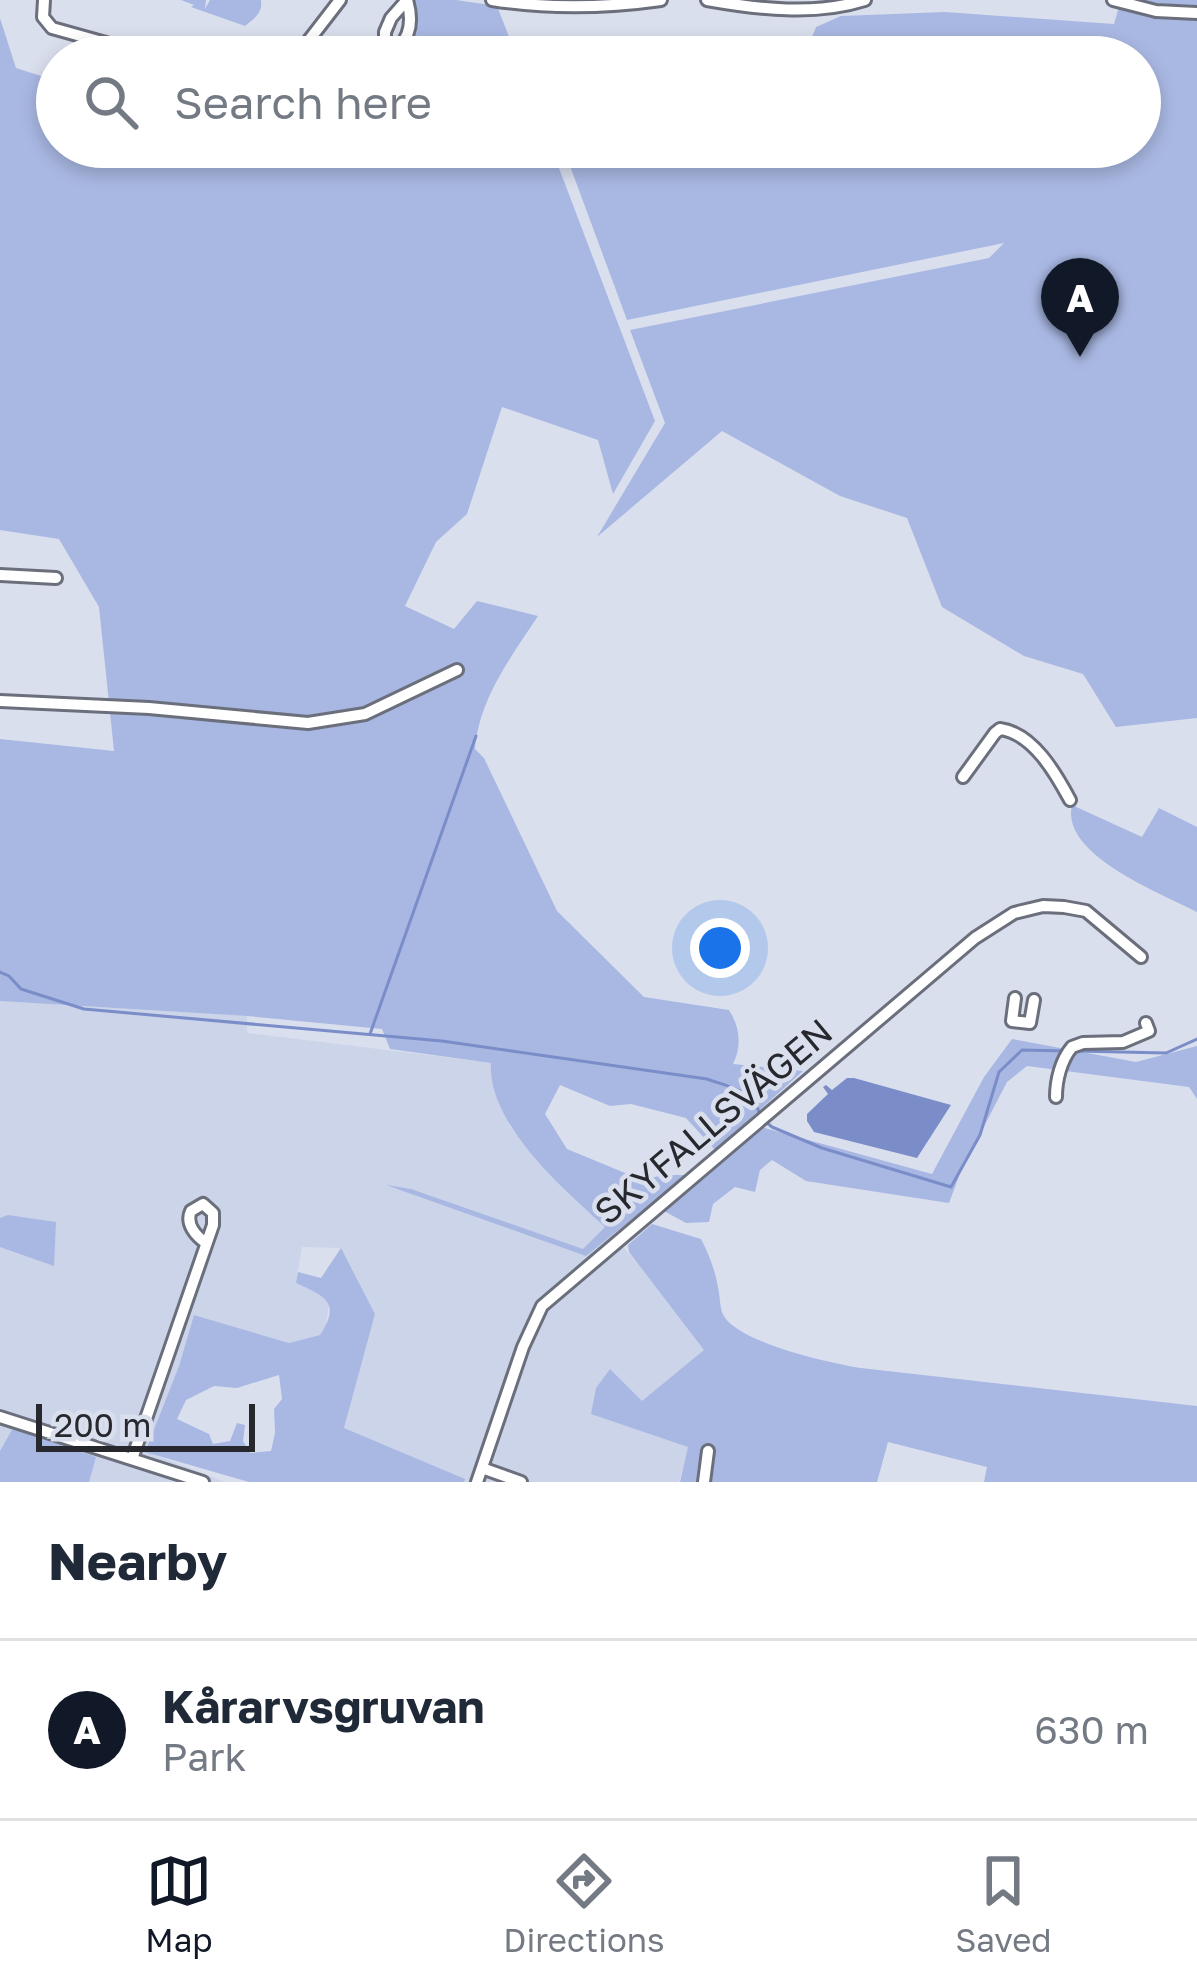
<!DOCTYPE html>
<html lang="en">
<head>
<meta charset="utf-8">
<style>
	:root { --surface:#fff; --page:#f6f6f7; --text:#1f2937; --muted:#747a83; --line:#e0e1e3; --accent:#111827 }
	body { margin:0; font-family:"Golos Text",sans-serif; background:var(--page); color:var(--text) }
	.scale { position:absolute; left:36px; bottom:30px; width:219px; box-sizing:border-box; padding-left:12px; border:6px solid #26282e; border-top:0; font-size:33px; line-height:42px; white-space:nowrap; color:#26282e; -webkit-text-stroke:9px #dadfee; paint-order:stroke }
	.you { position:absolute; left:720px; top:948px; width:42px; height:42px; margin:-30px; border:9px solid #fff; border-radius:50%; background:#1a73e8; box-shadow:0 0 0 18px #1a73e833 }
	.badge { display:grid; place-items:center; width:78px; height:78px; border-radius:50%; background:var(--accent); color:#fff; font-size:39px; font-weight:700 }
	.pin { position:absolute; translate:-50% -99px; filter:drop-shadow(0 3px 6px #0008) }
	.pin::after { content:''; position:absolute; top:63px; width:42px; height:36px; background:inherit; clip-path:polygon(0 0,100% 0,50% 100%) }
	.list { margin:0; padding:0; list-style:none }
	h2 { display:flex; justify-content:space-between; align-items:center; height:156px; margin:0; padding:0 48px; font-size:51px }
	h2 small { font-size:39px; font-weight:400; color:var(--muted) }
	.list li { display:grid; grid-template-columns:78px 1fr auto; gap:36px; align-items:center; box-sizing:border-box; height:180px; padding:0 48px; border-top:3px solid var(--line) }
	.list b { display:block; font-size:45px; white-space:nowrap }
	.list p { margin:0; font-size:39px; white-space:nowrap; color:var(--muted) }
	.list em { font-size:39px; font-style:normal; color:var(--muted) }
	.icon { flex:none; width:66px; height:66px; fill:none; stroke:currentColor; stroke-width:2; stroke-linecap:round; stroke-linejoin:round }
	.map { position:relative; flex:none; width:1197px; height:1482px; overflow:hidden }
	.search { position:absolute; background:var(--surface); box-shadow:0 6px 18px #0003; left:36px; right:36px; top:36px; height:132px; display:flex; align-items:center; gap:30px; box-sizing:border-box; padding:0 42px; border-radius:66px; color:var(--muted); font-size:45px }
	.sheet { height:336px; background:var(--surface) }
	nav { display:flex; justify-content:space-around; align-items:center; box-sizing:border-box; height:168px; border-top:3px solid var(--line); background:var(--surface); font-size:33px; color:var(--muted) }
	nav a { display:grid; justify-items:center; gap:6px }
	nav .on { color:var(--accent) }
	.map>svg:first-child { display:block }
	.built { fill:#ccd4e9 }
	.green { fill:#a9b8e3; fill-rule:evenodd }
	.water { fill:#7a8dc8 }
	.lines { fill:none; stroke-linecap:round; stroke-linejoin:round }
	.stream { stroke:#7a8dc8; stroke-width:3 }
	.minor-casing { stroke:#6b6f7c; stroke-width:16 }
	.minor { stroke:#fff; stroke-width:10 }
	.labels { text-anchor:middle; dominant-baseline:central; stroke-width:9; stroke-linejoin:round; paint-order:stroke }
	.street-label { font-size:36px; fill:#26282e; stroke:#dadfee }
</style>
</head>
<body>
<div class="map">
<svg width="1197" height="1482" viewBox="0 0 1197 1482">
	<rect width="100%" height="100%" fill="#dadfee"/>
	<path class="built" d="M0 1001 247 1016V1033L492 1063 510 1127 567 1193 605 1227 715 1350 679 1482H366L344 1428 375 1314 341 1248 302 1247 296 1283 325 1297 329 1303 326 1325 320 1335 289 1343 194 1315 179 1366 145 1451 225 1482H0Z"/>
	<path class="green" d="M181 0H206L205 9 210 0H261C263 13 254 19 245 26L191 7 194 5Z
		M414 0H456L497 6 517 57H427L406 47Z
		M1121 0H1197V718L1116 727 1083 674 1024 656 942 607 907 518 840 496 722 431 597 537 665 423 630 330 989 258 1004 243 627 320 563 147H1140V57H804L816 27 841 16 945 12 1114 24Z
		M0 18 16 68 57 81V147H551L655 421 613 494 598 440 502 407 467 514 436 542 405 606 454 629 477 601 538 616C511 657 479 699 475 749L484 758 557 911 644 997 729 1010C740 1027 742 1046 733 1064L803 1071 715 1150 686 1118 631 1104 610 1106 560 1085 545 1114 567 1149 642 1180 663 1175H687L586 1256 386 1185 411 1189 583 1249 605 1227C563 1189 487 1123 491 1063L390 1049 382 1029 247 1016 0 1001V739L114 751 99 607 59 539 0 530Z
		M1072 805 1142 837 1159 808 1197 827V912C1161 893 1060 855 1072 805Z
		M1012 1039 1136 1062 1197 1046V1099L1189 1087 1027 1066 1007 1082 961 1171 949 1203 806 1181 772 1160 760 1170 755 1192 735 1187 713 1204 709 1222 686 1223 664 1211 761 1127 932 1174 984 1077Z
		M8 1215 56 1222 54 1266 0 1247V1218Z
		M652 1224 701 1239C710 1256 716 1273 719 1293 720 1299 720 1306 722 1312 732 1342 831 1363 861 1368L1197 1406V1482H984L987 1467 888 1442 877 1482H680L688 1447 591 1414 596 1388 610 1369 642 1401 704 1350 629 1252 628 1245Z
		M341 1248 375 1314 344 1428 465 1479 464 1482H249L145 1452 179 1366 194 1315 289 1343 320 1335C342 1302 324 1296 296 1283L298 1272 321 1278ZM279 1375 282 1399 274 1409 275 1433 271 1451 250 1453 243 1441 245 1425 237 1423 230 1441 213 1444 209 1434 177 1419 186 1400 214 1386 237 1388Z
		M13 1428 96 1457 89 1482H0V1451Z"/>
	<path class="water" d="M847 1078H854L951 1105 917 1158 814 1132 807 1121V1114L828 1094 823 1087 826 1085 832 1090Z"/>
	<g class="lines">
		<path class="stream" d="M0 972 9 976 21 989 84 1009 442 1041 707 1079C729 1087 754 1090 760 1115
			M370 1034 476 736
			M1076 1051 1166 1053 1197 1039
			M766 1122 772 1127 822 1148 951 1187 980 1135 999 1072 1022 1050 1066 1051"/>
		<defs>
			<path id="minor" d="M44 0 43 17 52 28 156 57
				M407 0C412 17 412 33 400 46L390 48 385 43V32L391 18Z
				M492 0C548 9 604 8 661 0
				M707 0C758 9 815 16 865 0
				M1113 0 1156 11 1197 13
				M296 57 340 0
				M0 575 56 578
				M0 701 149 708 308 723 365 714 457 670
				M963 777 995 733 1000 729C1033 733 1056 774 1070 800
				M1015 998 1012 1021 1030 1023 1034 1000
				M1056 1097C1056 1080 1061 1060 1072 1047L1083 1043 1123 1042 1149 1031 1146 1023
				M0 1417 203 1482
				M132 1459 213 1225V1213L203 1204 191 1211C185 1224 196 1236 206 1243
				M482 1468 521 1482
				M477 1482 523 1347 542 1306 975 938 1014 913 1043 906 1064 907 1086 911 1141 957
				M704 1482 708 1451"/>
		</defs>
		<use href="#minor" class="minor-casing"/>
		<use href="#minor" class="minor"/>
	</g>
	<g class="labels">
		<g class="street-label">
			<text transform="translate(713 1121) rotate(-40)">SKYFALLSVÄGEN</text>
		</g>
	</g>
</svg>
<div class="scale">200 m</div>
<div class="you"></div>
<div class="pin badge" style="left:1080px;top:357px">A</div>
<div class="search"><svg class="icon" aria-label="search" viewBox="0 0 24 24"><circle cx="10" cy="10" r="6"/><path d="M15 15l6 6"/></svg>Search here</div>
</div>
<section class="sheet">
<h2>Nearby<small></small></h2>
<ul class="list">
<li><span class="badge">A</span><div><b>Kårarvsgruvan</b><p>Park</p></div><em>630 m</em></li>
</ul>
</section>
<nav>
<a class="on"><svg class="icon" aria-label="map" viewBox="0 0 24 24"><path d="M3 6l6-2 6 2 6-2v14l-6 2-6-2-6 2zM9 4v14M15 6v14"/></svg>Map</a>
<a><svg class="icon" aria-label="directions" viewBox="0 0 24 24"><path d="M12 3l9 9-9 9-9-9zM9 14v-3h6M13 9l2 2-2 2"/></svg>Directions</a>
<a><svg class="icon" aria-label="saved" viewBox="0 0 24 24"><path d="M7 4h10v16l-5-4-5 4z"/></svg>Saved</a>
</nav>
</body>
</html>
